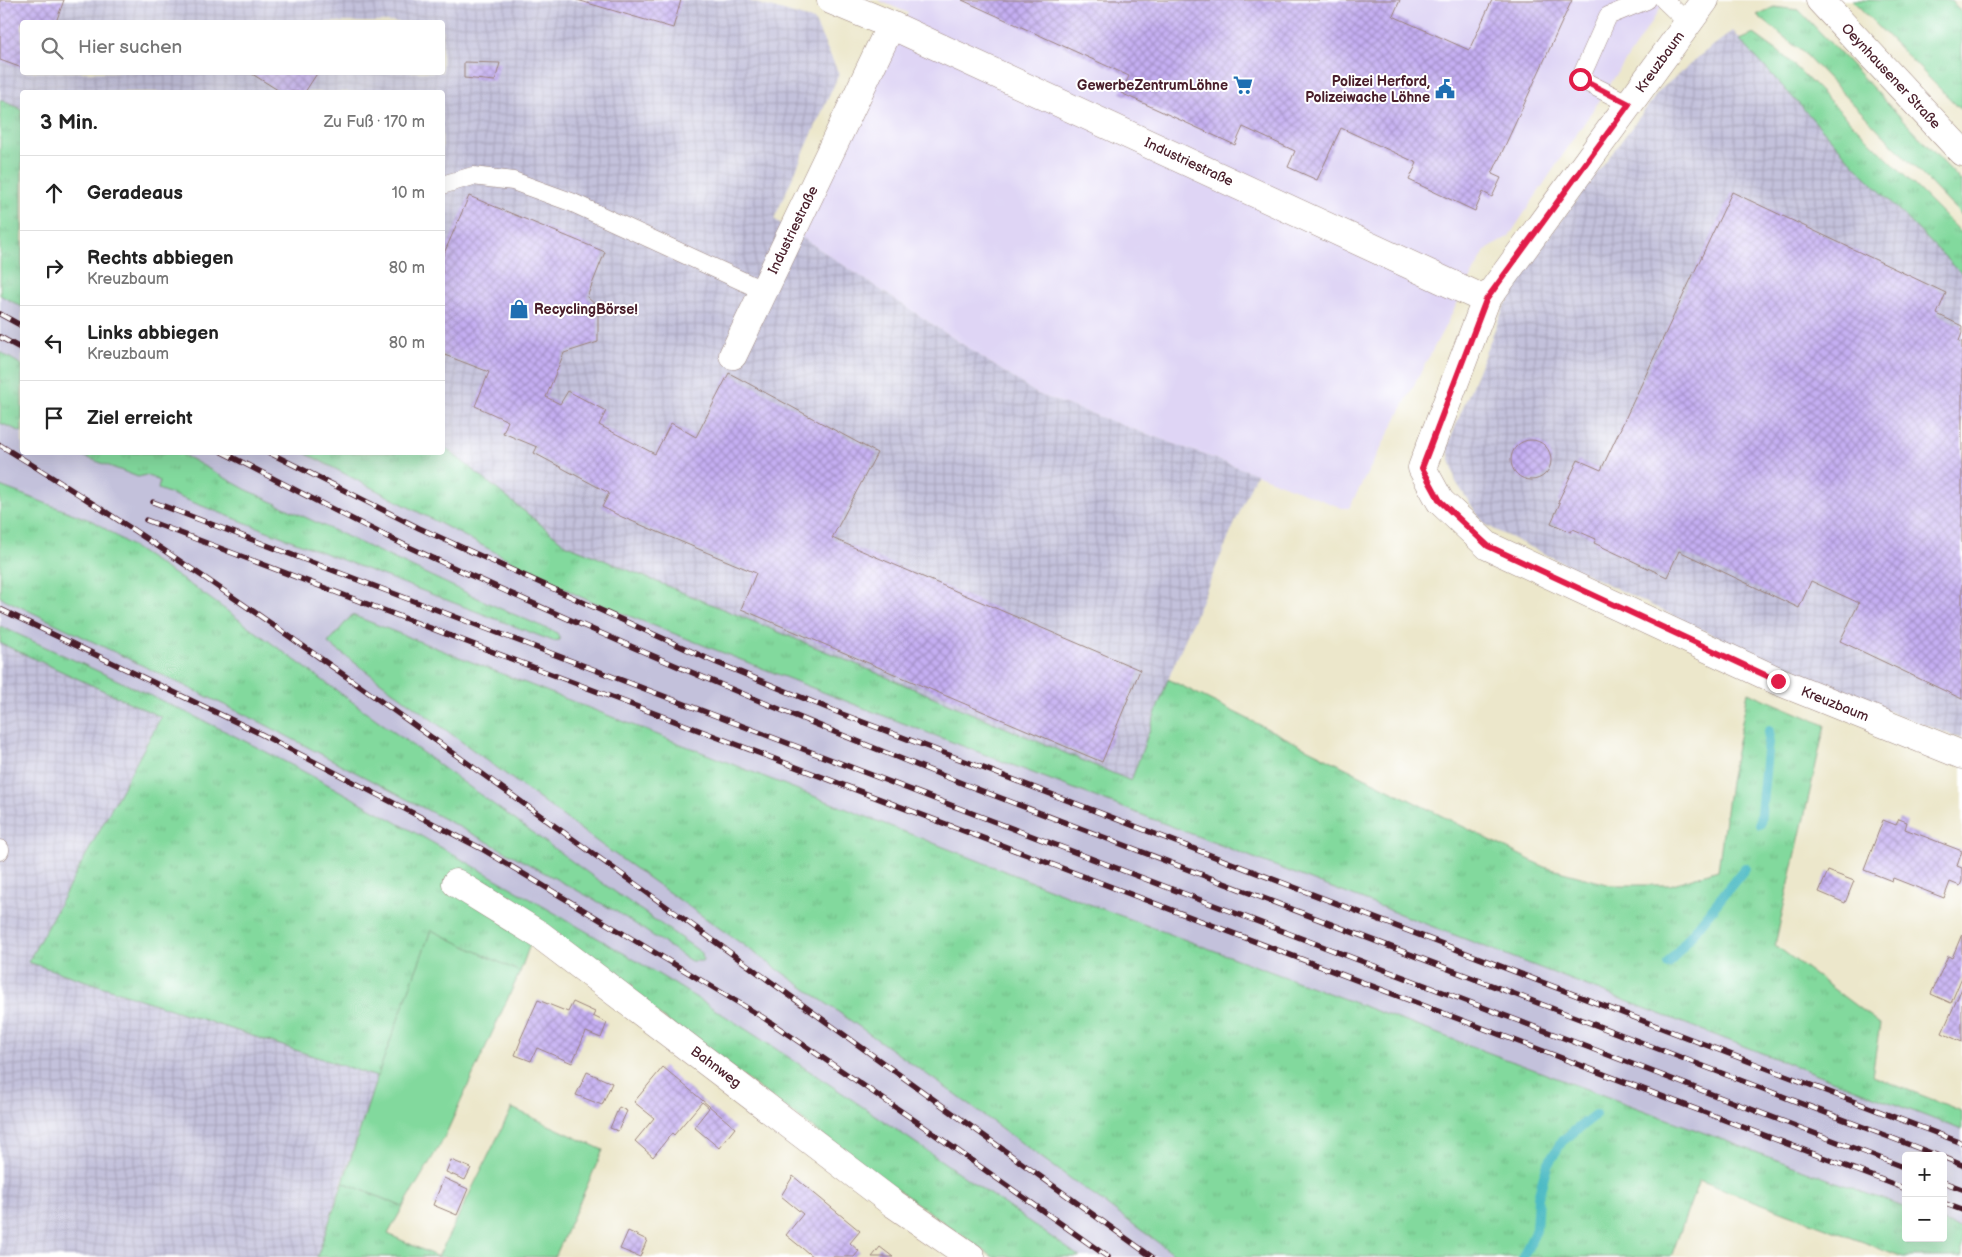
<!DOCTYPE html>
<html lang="de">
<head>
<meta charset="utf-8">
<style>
	:root { --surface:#fff; --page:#f6f6f6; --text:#222; --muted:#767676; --line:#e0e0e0 }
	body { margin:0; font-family:"Balsamiq Sans",sans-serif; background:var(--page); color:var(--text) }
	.controls { position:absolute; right:15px; bottom:15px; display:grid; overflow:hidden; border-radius:5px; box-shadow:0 5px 20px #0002 }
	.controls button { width:45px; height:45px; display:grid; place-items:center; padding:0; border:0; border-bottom:1px solid var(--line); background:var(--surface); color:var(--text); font:25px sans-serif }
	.stop { position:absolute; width:15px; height:15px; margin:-11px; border:4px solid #e11d48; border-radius:50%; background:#fff }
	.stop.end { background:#e11d48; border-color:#fff; box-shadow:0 1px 5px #0008 }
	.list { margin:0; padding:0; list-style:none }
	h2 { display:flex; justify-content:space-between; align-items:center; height:65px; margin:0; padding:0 20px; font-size:21px }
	h2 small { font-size:16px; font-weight:400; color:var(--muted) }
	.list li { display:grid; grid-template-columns:32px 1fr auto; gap:15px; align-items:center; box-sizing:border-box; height:75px; padding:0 20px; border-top:1px solid var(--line) }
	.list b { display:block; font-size:19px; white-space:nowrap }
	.list p { margin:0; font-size:16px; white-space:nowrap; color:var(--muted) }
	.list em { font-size:16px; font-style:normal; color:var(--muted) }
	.icon { flex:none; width:28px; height:28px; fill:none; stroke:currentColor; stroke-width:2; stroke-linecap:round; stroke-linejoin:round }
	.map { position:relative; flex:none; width:1962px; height:1257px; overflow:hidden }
	.search { position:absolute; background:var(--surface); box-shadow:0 5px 20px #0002; left:20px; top:20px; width:425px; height:55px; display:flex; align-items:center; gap:12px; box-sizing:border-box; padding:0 18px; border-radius:5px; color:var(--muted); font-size:19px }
	.panel { position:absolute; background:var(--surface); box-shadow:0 5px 20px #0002; left:20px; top:90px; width:425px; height:365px; border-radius:5px }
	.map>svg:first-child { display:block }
	.built { fill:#dfd5f5 }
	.industrial { fill:url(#industrial-grid); fill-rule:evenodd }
	.railway { fill:#c3c1db }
	.grass { fill:url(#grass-tufts); stroke:#667c64 }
	.pitch { fill:#82d99d; stroke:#667c64 }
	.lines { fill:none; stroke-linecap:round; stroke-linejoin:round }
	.stream { stroke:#4dbbc5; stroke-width:10 }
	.building { fill:url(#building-cross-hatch) }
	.service-casing { stroke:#9b837b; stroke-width:19 }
	.minor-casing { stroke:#9b837b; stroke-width:29 }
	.secondary-casing { stroke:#9b837b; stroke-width:29 }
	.service { stroke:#fff; stroke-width:18 }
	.minor { stroke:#fff; stroke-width:28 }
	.secondary { stroke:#fff; stroke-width:28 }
	.rail-casing { stroke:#4a1f2b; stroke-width:5.5 }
	.rail { stroke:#fff; stroke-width:4; stroke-dasharray:11; stroke-linecap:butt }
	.route { stroke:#e11d48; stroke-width:6 }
	.labels { text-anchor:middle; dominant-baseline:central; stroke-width:4; stroke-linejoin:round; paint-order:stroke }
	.street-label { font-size:14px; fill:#4a1f2b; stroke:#fff }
	.poi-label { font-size:14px; font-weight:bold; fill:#4a1f2b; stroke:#fff; text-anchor:end }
</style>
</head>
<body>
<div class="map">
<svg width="1962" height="1257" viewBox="0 0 1962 1257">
	<defs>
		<pattern id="industrial-grid" width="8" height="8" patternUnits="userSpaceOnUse" patternTransform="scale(1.25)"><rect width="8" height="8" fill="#c3c1db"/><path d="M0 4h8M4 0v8" fill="none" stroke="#a9a5bc"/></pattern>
		<pattern id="grass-tufts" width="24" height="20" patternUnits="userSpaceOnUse" patternTransform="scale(1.25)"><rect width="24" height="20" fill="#82d99d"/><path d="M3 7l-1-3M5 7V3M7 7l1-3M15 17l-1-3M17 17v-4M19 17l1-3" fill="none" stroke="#72ba87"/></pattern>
		<pattern id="building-cross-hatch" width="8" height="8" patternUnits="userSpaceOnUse" patternTransform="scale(1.25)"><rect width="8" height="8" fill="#c5aff3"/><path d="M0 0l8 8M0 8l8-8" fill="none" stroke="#a28ec5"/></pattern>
	</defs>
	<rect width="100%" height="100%" fill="#fff"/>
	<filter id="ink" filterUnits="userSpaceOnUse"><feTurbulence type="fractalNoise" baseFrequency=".02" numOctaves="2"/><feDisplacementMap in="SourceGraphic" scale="10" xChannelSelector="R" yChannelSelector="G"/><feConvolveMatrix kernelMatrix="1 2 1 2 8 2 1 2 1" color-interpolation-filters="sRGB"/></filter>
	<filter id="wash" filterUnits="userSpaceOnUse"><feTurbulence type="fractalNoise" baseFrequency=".0096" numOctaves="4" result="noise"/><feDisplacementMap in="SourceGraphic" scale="20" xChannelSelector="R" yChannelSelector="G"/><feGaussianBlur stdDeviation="1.12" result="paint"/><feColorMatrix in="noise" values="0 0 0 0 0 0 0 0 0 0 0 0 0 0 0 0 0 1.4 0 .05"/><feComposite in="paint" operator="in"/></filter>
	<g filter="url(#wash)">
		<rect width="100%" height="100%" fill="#ece7cb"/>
		<path class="built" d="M878 0H1666L1509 236 1485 251 1349 508H1342L1256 474 1037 394 801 237 908 13Z"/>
		<path class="industrial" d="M0 0H746L814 20 839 74 774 219 1037 394 1256 474 1168 679 1131 781 832 654 565 544 443 446 442 92H22V111L17 107 0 100ZM22 22H442V72H22Z
			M1733 31 1865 176 1962 274V739L1811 682 1497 531 1483 523 1456 482 1447 447 1504 307 1549 236 1660 90 1702 54Z
			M0 643 161 717 28 962 377 1077 317 1257H0Z"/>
		<path class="railway" d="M0 295 22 307V452L305 453 581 597 861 707 1962 1130V1228L1943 1222V1156H1906V1208L1081 901 352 615 328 643 603 846 949 1090 1178 1257H1080L908 1139 615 949 414 833 132 687 0 626Z"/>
		<path class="grass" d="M1852 0H1951L1962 13V111Z
			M1774 7 1799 10 1962 182V216L1806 55 1757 15Z
			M1754 34 1779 52 1797 68 1962 233V274L1865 176 1740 40Z
			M0 100 17 107 22 111V307L0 295Z
			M0 352 22 365V432L0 423Z
			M443 446 565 544 832 654 1131 781 1168 679 1544 867 1611 885H1670L1718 870 1730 782 1748 692 1825 725 1775 945 1880 1024 1872 1076 1962 1111V1130L861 707 581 597 305 453 442 452Z
			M75 453H180L245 489 499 608 557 633 560 640 553 641 158 489 160 481 146 475 138 477Z
			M0 486 95 522 201 592 588 873 702 953 703 961H691L617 912 486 841 264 724 0 597Z
			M352 615 1081 901 1906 1208V1238H1943V1222L1962 1228V1257H1903L1699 1180 1671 1257H1178L949 1090 603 846 328 643Z
			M0 626C99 672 199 716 295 767 403 824 508 886 613 947 774 1042 927 1151 1080 1257H993L881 1178 537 925 520 972 431 931 377 1077 28 962 161 717 0 643Z
			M343 1182 403 1207 388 1234 438 1257H317Z"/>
		<path class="pitch" d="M431 930 520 972 444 1138 403 1207 343 1182 377 1077Z
			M512 1108 603 1150 555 1257H438Z"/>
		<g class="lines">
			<path class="stream" d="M1760 824 1769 731
				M1668 964 1745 868
				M1523 1257 1536 1230 1538 1197 1547 1166 1562 1141 1595 1115"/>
		</g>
		<g id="blocks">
			<path class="building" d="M0 0H64L56 22H22V68L0 60Z
				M577 0H681L673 28Z
				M962 0H1400L1393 16 1469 50 1492 0H1572L1492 174 1501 178 1492 197 1483 192 1475 211 1409 180 1417 163 1341 128 1317 180 1288 167 1295 151 1243 127 1235 145 1121 93 1129 76Z
				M464 62 500 63 495 81 464 78Z
				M249 72H318L305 92H281Z
				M1732 192 1946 293 1937 314 1962 326V333L1959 341 1962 342V699L1840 641 1859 603 1811 581 1799 608 1679 551 1667 577 1594 543 1596 539 1573 529 1571 532 1551 523 1560 503 1558 502 1578 460 1601 470Z
				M469 196 605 252 587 297 598 307V342L564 353 546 397 560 404 568 391 606 411 599 425 655 454 671 423 696 437 729 373 877 453 832 538 1140 670 1102 762 741 609 756 573 622 517 602 507 609 493 534 453 537 447 503 433 508 421 475 406 489 372 442 354V258Z
				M1511 460a20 20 0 1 1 40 0a20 20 0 1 1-40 0Z
				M1899 819 1907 822 1905 829 1962 851 1957 866 1962 868V881L1960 886 1950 882 1944 898 1893 878 1892 881 1864 870 1883 820 1896 825Z
				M1828 871 1854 881 1845 903 1819 892Z
				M1962 934V977L1951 1003 1931 994 1948 956 1952 958Z
				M1962 988V1042L1942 1033Z
				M538 1000 568 1012 573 1002 595 1012 593 1016 607 1023 601 1038 586 1032 572 1063 537 1048 531 1061 515 1055 521 1040H520Z
				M663 1067 735 1128 719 1148 694 1127 709 1108 702 1102 674 1135 672 1133 653 1157 635 1141 654 1118 634 1102Z
				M587 1072 612 1083 602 1105 576 1095Z
				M619 1107 627 1111 618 1131 610 1128Z
				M451 1160 471 1168 465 1180 446 1172Z
				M793 1176 860 1231 850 1243 859 1251 854 1257H813L786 1235 803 1214 781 1196Z
				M444 1178 468 1189 457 1215 433 1205Z
				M628 1231 647 1240 640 1257 620 1249Z
				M880 1247 893 1257H872Z"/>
		</g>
	</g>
	<g filter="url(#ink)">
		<use href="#blocks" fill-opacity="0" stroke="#9b837b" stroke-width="1"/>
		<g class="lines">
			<defs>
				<path id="service" d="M1664 0 1688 23
					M1629 104 1580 79 1608 16 1647 0
					M442 185 473 176 513 181 571 202 764 291
					M0 849V851"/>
				<path id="minor" d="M831 0 891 25 1486 300
					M1705 0 1486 300 1422 468 1440 501 1488 546 1778 681 1962 755
					M733 355 891 25
					M456 883 540 935 894 1204 971 1257"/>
				<path id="secondary" d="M1820 0 1962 152"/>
			</defs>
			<use href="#service" class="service-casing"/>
			<use href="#minor" class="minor-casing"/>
			<use href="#secondary" class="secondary-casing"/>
			<use href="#service" class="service"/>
			<use href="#minor" class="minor"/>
			<use href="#secondary" class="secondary"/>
			<defs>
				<path id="rail" d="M0 314 22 326
					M0 337 22 349
					M0 445C175 552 342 673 509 793 723 947 937 1102 1152 1257
					M222 452C285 484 347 518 411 548 593 632 777 710 964 784L1939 1156
					M268 452 419 528 715 662 842 714 1962 1143
					M153 502 1906 1168
					M146 520 1906 1189
					M0 609 257 732 482 849 764 1018 920 1124 1108 1257
					M1943 1157 1962 1165
					M1943 1182 1962 1189
					M1943 1203 1962 1210"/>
			</defs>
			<use href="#rail" class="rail-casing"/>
			<use href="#rail" class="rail"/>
		</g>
	</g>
	<g class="lines" filter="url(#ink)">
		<path class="route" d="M1580 79 1629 104 1486 300 1422 468 1440 501 1488 546 1778 681"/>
	</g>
	<defs>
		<symbol id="supermarket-bare" viewBox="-9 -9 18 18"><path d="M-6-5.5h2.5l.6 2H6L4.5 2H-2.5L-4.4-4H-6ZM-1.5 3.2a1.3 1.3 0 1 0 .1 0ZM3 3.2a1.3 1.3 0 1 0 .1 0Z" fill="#1f6fb2" stroke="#fff" stroke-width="2.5" paint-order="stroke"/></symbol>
		<symbol id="civic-bare" viewBox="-9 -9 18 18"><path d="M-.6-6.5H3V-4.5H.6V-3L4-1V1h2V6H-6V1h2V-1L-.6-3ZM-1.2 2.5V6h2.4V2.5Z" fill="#1f6fb2" stroke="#fff" stroke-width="2.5" paint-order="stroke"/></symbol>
		<symbol id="shop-bare" viewBox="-9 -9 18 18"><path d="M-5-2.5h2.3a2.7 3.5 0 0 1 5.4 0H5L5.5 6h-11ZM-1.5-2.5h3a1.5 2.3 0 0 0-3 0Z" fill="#1f6fb2" stroke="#fff" stroke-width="2.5" paint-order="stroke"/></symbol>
	</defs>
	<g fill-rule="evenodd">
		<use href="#supermarket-bare" x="1229" y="71" width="28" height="28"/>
		<use href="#civic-bare" x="1431" y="75" width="28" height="28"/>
		<use href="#shop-bare" x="505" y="295" width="28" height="28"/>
	</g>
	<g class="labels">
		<g class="street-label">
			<text transform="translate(1660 62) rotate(-54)">Kreuzbaum</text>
			<text transform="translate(1891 76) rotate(47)">Oeynhausener Straße</text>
			<text transform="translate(1189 162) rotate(25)">Industriestraße</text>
			<text transform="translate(793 230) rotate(-64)">Industriestraße</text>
			<text transform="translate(1835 704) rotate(22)">Kreuzbaum</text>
			<text transform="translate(716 1067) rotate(37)">Bahnweg</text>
		</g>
		<g class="poi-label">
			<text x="1430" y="81">Polizei Herford,<tspan x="1430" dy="16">Polizeiwache Löhne</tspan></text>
			<text x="1228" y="85">GewerbeZentrumLöhne</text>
			<text x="534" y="309" text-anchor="start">RecyclingBörse!</text>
		</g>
	</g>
</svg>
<div class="controls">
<button>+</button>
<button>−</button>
</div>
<div class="stop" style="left:1580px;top:79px"></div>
<div class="stop end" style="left:1778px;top:681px"></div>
<div class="search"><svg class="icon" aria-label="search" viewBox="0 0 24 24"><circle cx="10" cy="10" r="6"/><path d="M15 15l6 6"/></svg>Hier suchen</div>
<section class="panel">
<h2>3 Min.<small>Zu Fuß · 170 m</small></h2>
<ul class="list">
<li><svg class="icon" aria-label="ahead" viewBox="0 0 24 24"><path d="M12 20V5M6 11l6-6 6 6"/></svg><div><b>Geradeaus</b></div><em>10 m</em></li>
<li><svg class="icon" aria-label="right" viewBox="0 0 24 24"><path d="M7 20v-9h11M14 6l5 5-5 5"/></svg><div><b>Rechts abbiegen</b><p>Kreuzbaum</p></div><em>80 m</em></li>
<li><svg class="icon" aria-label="left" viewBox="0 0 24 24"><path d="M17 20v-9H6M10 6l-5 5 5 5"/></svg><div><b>Links abbiegen</b><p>Kreuzbaum</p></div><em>80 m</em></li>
<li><svg class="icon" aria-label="arrive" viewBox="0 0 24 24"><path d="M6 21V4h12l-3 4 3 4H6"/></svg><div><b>Ziel erreicht</b></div></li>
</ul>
</section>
</div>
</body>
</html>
